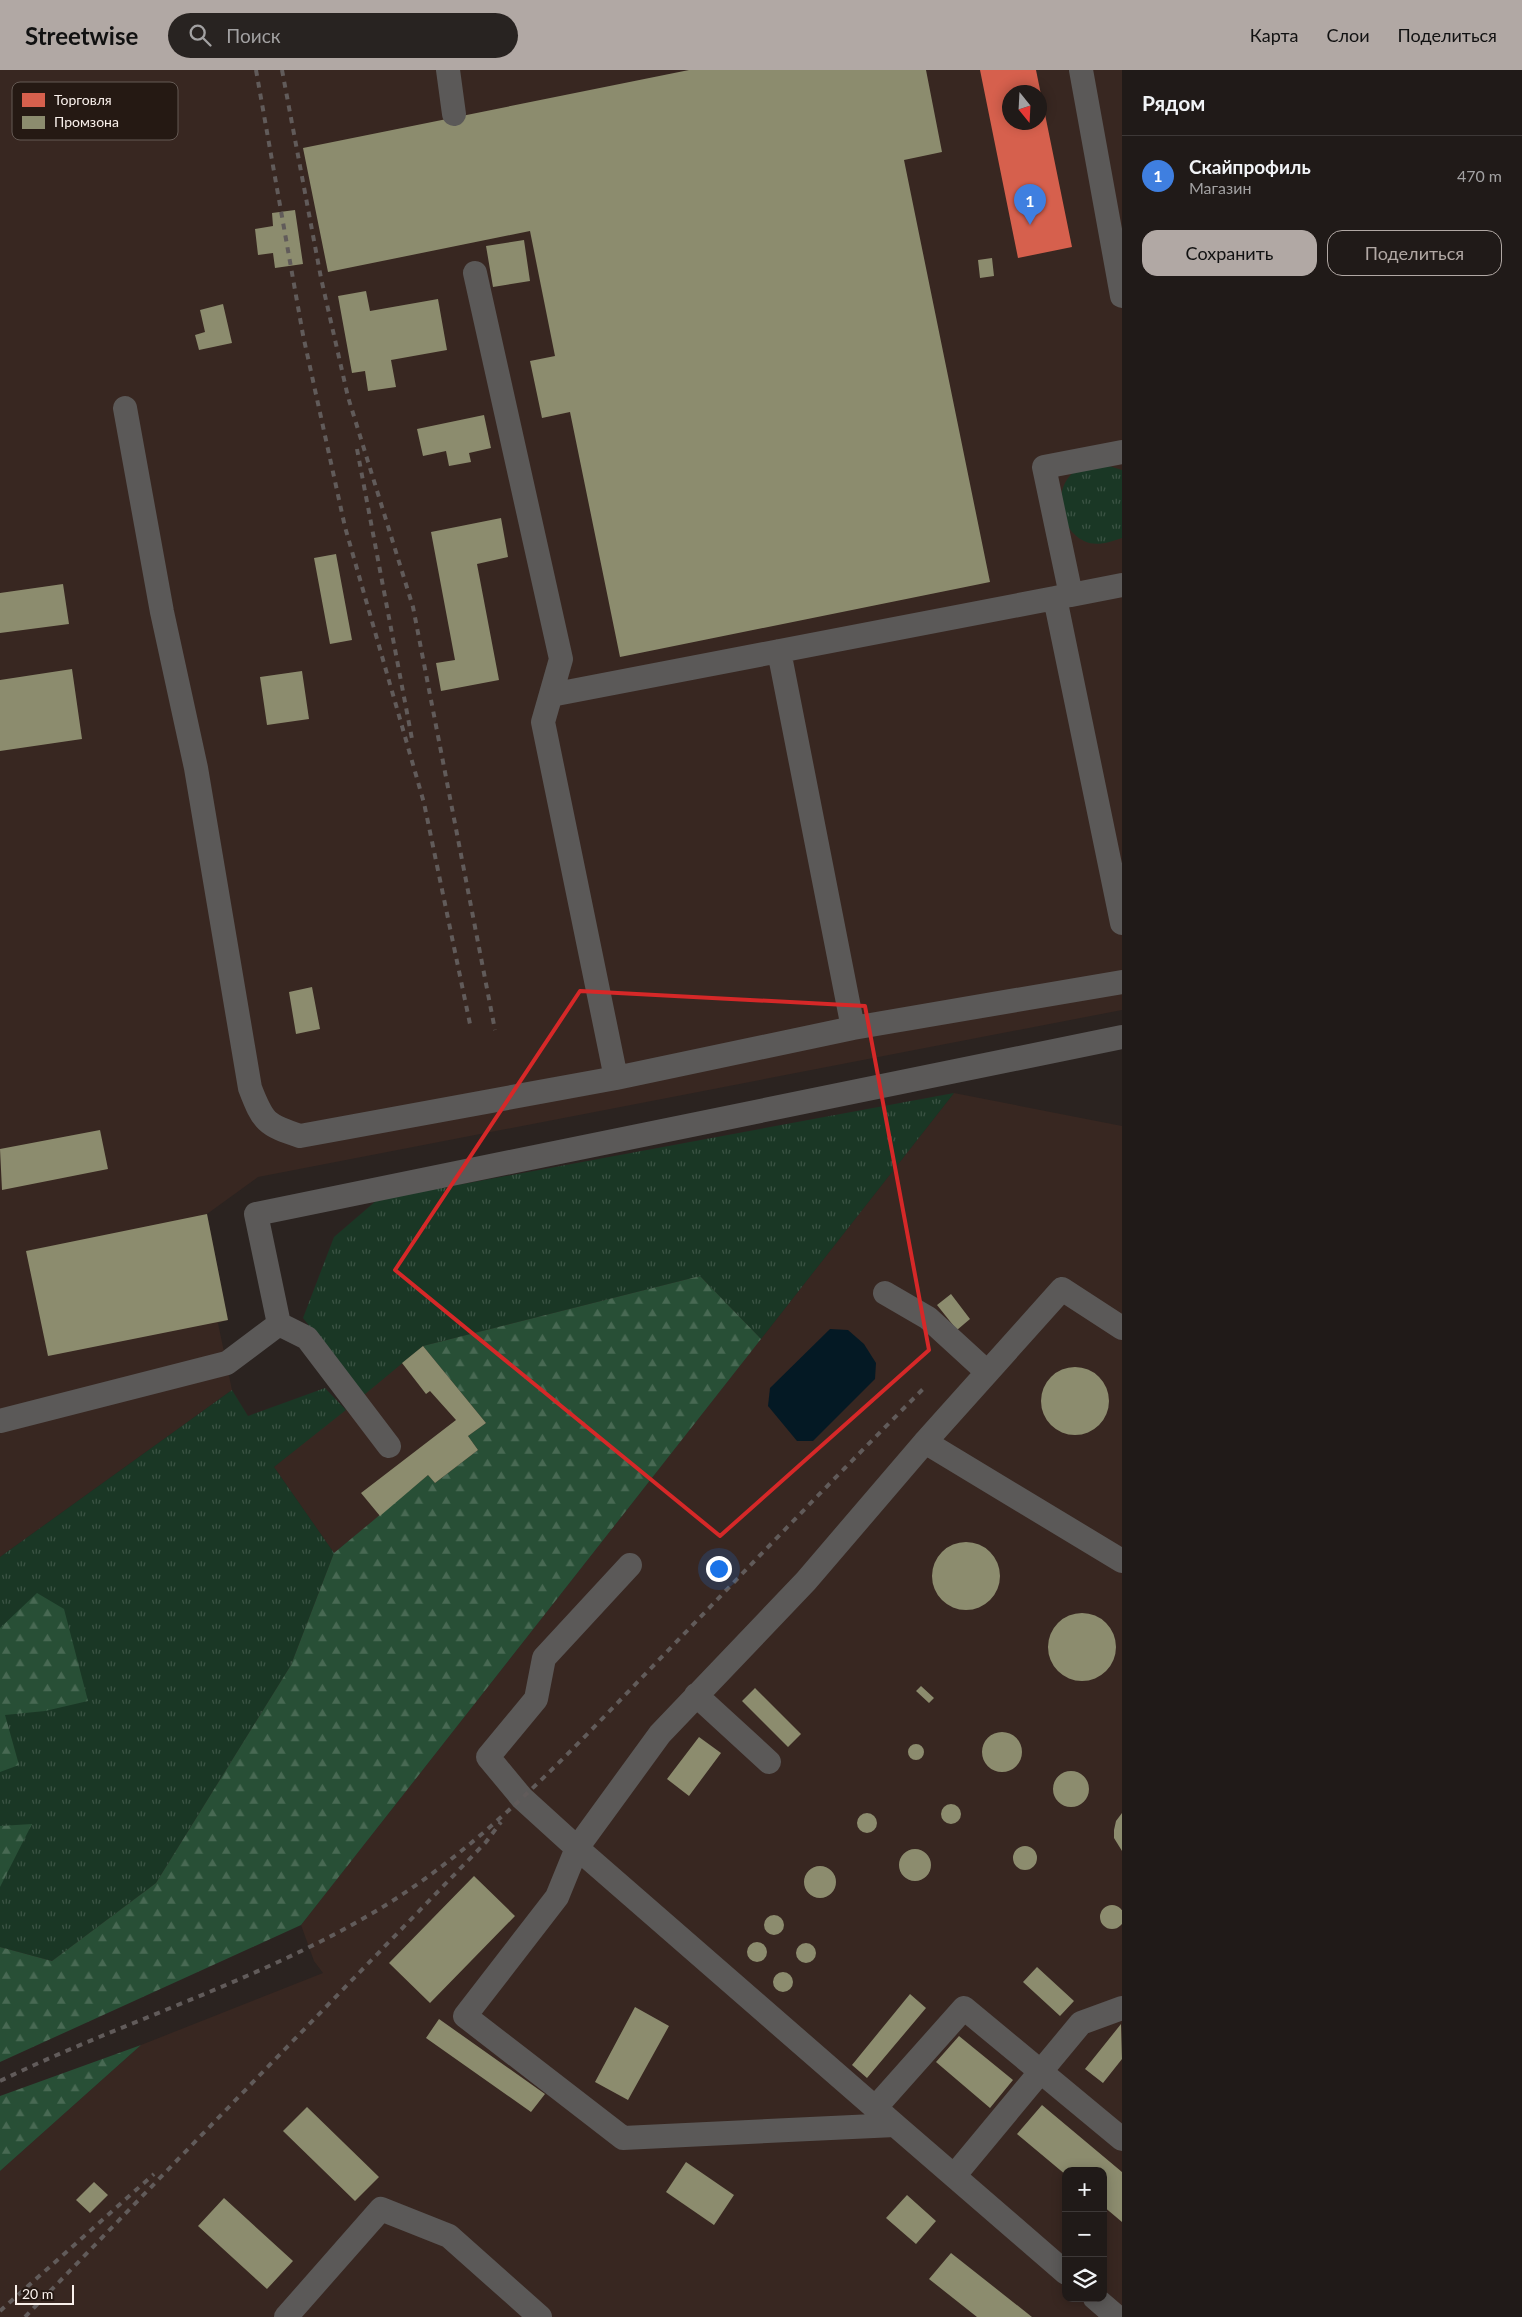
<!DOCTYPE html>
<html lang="ru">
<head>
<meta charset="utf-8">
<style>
	:root { --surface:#201a18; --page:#282321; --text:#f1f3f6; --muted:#a2a1a2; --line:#3d3837; --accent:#b1a8a4 }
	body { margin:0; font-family:Lato,sans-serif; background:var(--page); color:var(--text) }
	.controls { position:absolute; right:15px; bottom:15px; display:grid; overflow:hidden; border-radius:10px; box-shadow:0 2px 12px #0003 }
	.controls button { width:45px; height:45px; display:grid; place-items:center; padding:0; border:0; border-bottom:1px solid var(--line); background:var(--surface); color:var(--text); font:25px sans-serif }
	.compass { position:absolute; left:1002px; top:15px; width:45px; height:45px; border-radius:50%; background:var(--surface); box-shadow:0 2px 12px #0003; rotate:162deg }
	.scale { position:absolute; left:15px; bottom:12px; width:59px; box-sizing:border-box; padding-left:5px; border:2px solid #f9f0eb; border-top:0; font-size:14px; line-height:18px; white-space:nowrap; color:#f9f0eb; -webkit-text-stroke:4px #251913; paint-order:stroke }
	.you { position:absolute; left:718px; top:1498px; width:18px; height:18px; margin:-12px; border:4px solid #fff; border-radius:50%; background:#1a73e8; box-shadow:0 0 0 8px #1a73e833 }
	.badge { display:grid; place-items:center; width:32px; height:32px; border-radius:50%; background:var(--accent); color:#fff; font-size:16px; font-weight:700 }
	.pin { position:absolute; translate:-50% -41px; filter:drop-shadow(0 1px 2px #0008) }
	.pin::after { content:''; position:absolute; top:26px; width:18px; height:15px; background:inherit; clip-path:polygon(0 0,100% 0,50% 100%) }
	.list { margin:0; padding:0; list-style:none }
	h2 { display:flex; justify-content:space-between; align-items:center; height:65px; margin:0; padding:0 20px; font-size:21px }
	h2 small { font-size:16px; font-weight:400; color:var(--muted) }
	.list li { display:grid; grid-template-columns:32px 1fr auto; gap:15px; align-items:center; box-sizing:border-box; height:80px; padding:0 20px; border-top:1px solid var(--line) }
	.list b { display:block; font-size:19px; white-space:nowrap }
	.list p { margin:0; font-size:16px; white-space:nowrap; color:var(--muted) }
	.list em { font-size:16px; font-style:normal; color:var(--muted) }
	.actions { display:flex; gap:10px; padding:15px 20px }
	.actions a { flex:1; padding:11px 0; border:1px solid var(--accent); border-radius:15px; text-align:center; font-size:18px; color:var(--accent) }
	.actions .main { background:var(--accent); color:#111 }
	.icon { flex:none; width:28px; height:28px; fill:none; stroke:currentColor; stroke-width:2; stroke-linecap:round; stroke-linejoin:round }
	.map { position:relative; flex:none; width:1122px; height:2247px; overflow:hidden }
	header { display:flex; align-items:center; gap:30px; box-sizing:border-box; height:70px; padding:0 25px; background:var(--accent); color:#111 }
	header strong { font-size:24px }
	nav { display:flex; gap:28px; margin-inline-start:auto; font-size:18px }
	.search { width:350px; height:45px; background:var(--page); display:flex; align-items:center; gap:12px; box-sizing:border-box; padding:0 18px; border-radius:28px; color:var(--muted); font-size:19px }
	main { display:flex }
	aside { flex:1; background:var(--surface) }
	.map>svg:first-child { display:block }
	.industrial { fill:#382721; fill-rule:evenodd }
	.grass { fill:url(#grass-tufts) }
	.forest { fill:url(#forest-firs) }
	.water { fill:#041924 }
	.shops { fill:#d6604d; fill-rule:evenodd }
	.industry { fill:#8c8c6e }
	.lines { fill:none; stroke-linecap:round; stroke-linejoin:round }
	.minor { stroke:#5b5958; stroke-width:24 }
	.rail { stroke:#615b5a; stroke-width:4; stroke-dasharray:6 6; stroke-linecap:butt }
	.marked { fill:none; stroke:#d62828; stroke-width:4; stroke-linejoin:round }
	.key { fill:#251913; stroke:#655a54; stroke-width:1 }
	.key-label { font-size:14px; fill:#f9f0eb }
</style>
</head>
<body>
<header>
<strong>Streetwise</strong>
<div class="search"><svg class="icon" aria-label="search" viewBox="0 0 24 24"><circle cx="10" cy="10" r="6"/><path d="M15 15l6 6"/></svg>Поиск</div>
<nav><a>Карта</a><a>Слои</a><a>Поделиться</a></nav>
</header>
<main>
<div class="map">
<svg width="1122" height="2247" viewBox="0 0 1122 2247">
	<defs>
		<pattern id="grass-tufts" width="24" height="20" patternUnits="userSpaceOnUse" patternTransform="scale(1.25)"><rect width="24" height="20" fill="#1a3725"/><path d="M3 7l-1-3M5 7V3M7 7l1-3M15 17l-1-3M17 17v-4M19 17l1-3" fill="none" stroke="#3c5445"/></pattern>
		<pattern id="forest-firs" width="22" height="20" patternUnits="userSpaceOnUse" patternTransform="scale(1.25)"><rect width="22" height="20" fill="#284f36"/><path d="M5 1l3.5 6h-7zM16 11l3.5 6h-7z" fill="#486953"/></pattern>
	</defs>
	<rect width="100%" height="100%" fill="#2b2320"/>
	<path class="industrial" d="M0 0H1122V940L258 1107 207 1144 228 1250 218 1253 232 1320 0 1487ZM1009 22H1040V52H1009Z
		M954 1023 1122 1056V2247H0V2101L141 1975 323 1903 314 1891 301 1855ZM1066 2101H1103V2228H1066Z
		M423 1276 447 1307 468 1366 478 1380 435 1413 429 1406 334 1483 274 1397Z"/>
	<path class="grass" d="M1109 396 1122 400V468C1110 472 1096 477 1084 471 1058 459 1051 415 1078 399 1085 395 1100 396 1109 396Z
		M954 1023 761 1269 700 1206 423 1276 364 1325 303 1248 334 1167 377 1130Z
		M325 1318 346 1340 274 1397 334 1483 291 1595 156 1813 52 1891 0 1877V1487L232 1320 248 1346Z"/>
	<path class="forest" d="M700 1206 761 1269 301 1855 0 1992V1877L52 1891 156 1813 291 1595 334 1483 428 1405 435 1413 478 1380 468 1366 486 1353 423 1276Z
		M37 1523 64 1539 88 1631 45 1641 5 1645 19 1695 0 1702V1558Z
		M32 1754 0 1817V1756Z
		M141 1975 0 2101V2026Z"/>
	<path class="water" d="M830 1259 848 1260 864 1274 876 1293 875 1309 813 1371H797L768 1336 770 1318Z"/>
	<path class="shops" d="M980 0H1036L1072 177 1018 188ZM1009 22H1040V52H1009Z"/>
	<path class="industry" d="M689 0H926L942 82 904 90 990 512 620 587 570 342 542 348 530 291 555 286 530 161 328 202 303 78Z
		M295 140 303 194 275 198 273 183 258 185 255 159 273 156 272 143Z
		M524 170 530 211 493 217 486 176Z
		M992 188 994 206 980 208 978 190Z
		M366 221 370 241 438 229 447 280 391 290 396 317 368 321 365 301 352 303 338 226Z
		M223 234 232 273 199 280 195 265 205 262 200 240Z
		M484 345 491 378 469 383 471 392 449 396 446 381 423 386 417 359Z
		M501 448 508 487 477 494 499 610 441 621 436 593 455 590 431 462Z
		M336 484 352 570 330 574 314 488Z
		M63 514 69 554 0 563V523Z
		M72 599 82 669 0 681V610Z
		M302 601 309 649 267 655 260 607Z
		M312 917 320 959 296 964 289 922Z
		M100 1060 108 1099 2 1120 0 1079Z
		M207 1144 228 1250 48 1286 26 1181Z
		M951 1224 970 1249 957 1260 937 1235Z
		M423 1276 486 1353 468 1366 478 1380 435 1413 428 1405 380 1446 361 1423 456 1350 430 1321 426 1324 402 1293Z
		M1041 1331a34 34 0 1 1 68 0a34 34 0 1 1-68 0Z
		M932 1506a34 34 0 1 1 68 0a34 34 0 1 1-68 0Z
		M1048 1577a34 34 0 1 1 68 0a34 34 0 1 1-68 0Z
		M921 1616 934 1628 929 1633 916 1621Z
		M755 1618 801 1664 788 1677 742 1631Z
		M982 1682a20 20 0 1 1 40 0a20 20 0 1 1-40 0Z
		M699 1667 721 1683 689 1726 667 1709Z
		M908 1682a8 8 0 1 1 16 0a8 8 0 1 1-16 0Z
		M1053 1719a18 18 0 1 1 36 0a18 18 0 1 1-36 0Z
		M941 1744a10 10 0 1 1 20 0a10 10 0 1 1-20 0Z
		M1122 1743V1781L1114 1768V1760L1116 1751Z
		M857 1753a10 10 0 1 1 20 0a10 10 0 1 1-20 0Z
		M1013 1788a12 12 0 1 1 24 0a12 12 0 1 1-24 0Z
		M899 1795a16 16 0 1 1 32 0a16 16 0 1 1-32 0Z
		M804 1812a16 16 0 1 1 32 0a16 16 0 1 1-32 0Z
		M474 1806 515 1846 430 1933 389 1893Z
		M1100 1847a12 12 0 1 1 24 0a12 12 0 1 1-24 0Z
		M764 1855a10 10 0 1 1 20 0a10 10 0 1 1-20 0Z
		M747 1882a10 10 0 1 1 20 0a10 10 0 1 1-20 0Z
		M796 1883a10 10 0 1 1 20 0a10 10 0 1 1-20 0Z
		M1037 1897 1074 1931 1060 1946 1023 1912Z
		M773 1912a10 10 0 1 1 20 0a10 10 0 1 1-20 0Z
		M910 1924 926 1938 867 2008 852 1995Z
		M635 1937 669 1956 628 2030 595 2012Z
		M439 1949 545 2024 531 2042 426 1968Z
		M1121 1954 1122 1989 1103 2013 1085 1999Z
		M959 1966 1013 2010 990 2038 936 1992Z
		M1042 2035 1122 2102V2152L1103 2136V2101H1066V2105L1017 2064Z
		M307 2037 379 2107 355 2131 283 2061Z
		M686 2092 734 2125 714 2155 666 2122Z
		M94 2112 108 2125 90 2143 76 2130Z
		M907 2125 936 2151 916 2174 886 2148Z
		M224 2128 293 2191 267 2219 198 2156Z
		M951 2183 1032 2247H977L929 2209Z"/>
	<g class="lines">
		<path class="minor" d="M448 0 454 44
			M1081 0 1122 226
			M475 203 561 589 543 652 616 1008
			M125 338 162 542 196 698 250 1018C263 1052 266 1055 300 1066L616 1008 853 958 1122 912
			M1122 382 1044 397 1071 525 1122 515
			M1070 525 1055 528 1122 853
			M779 581 853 958
			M551 625 1055 528
			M885 1223 928 1248 987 1302
			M279 1254 307 1268 389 1376
			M0 1351 227 1293 279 1254 256 1144 1122 967
			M925 1372 1122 1491
			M630 1495 544 1588 536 1629 488 1687 522 1728 577 1778 557 1827 465 1946 623 2068 895 2055 1066 2203
			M696 1625 769 1692
			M875 2038 964 1938 1122 2069
			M895 2055 577 1778 660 1664 806 1511 925 1372 1062 1219 1122 1258
			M954 2106 1081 1953 1122 1938
			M1095 2228 1117 2247
			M286 2247 381 2139 449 2166 540 2247"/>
		<path class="rail" d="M256 0 303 265 345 457 424 733 470 954
			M282 0 321 208 348 327 413 537 495 960
			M357 379 412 669
			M0 2011C122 1952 255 1912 371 1844 480 1780 567 1685 654 1595 744 1502 834 1408 926 1316
			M0 2241 154 2104
			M25 2247 486 1772 501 1752"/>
	</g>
	<path class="marked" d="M580 921 865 936 929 1280 720 1466 395 1200Z"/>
	<rect x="12" y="12" width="166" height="58" rx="8" class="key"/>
	<rect x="22" y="23" width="23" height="14" fill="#d6604d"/>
	<rect x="22" y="46" width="23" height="13" fill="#8c8c6e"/>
	<g class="key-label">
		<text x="54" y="35">Торговля</text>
		<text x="54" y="57">Промзона</text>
	</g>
</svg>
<div class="controls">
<button>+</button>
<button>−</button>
<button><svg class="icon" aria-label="layers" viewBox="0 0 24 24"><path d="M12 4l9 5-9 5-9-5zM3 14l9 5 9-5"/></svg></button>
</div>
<svg class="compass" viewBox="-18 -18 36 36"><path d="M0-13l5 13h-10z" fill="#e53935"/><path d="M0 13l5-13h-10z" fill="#a2a1a2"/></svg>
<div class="scale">20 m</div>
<div class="you"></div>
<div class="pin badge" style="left:1030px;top:155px;background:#3f7fe0">1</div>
</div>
<aside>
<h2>Рядом<small></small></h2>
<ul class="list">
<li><span class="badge" style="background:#3f7fe0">1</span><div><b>Скайпрофиль</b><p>Магазин</p></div><em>470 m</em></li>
</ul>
<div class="actions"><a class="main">Сохранить</a><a>Поделиться</a></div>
</aside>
</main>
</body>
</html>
